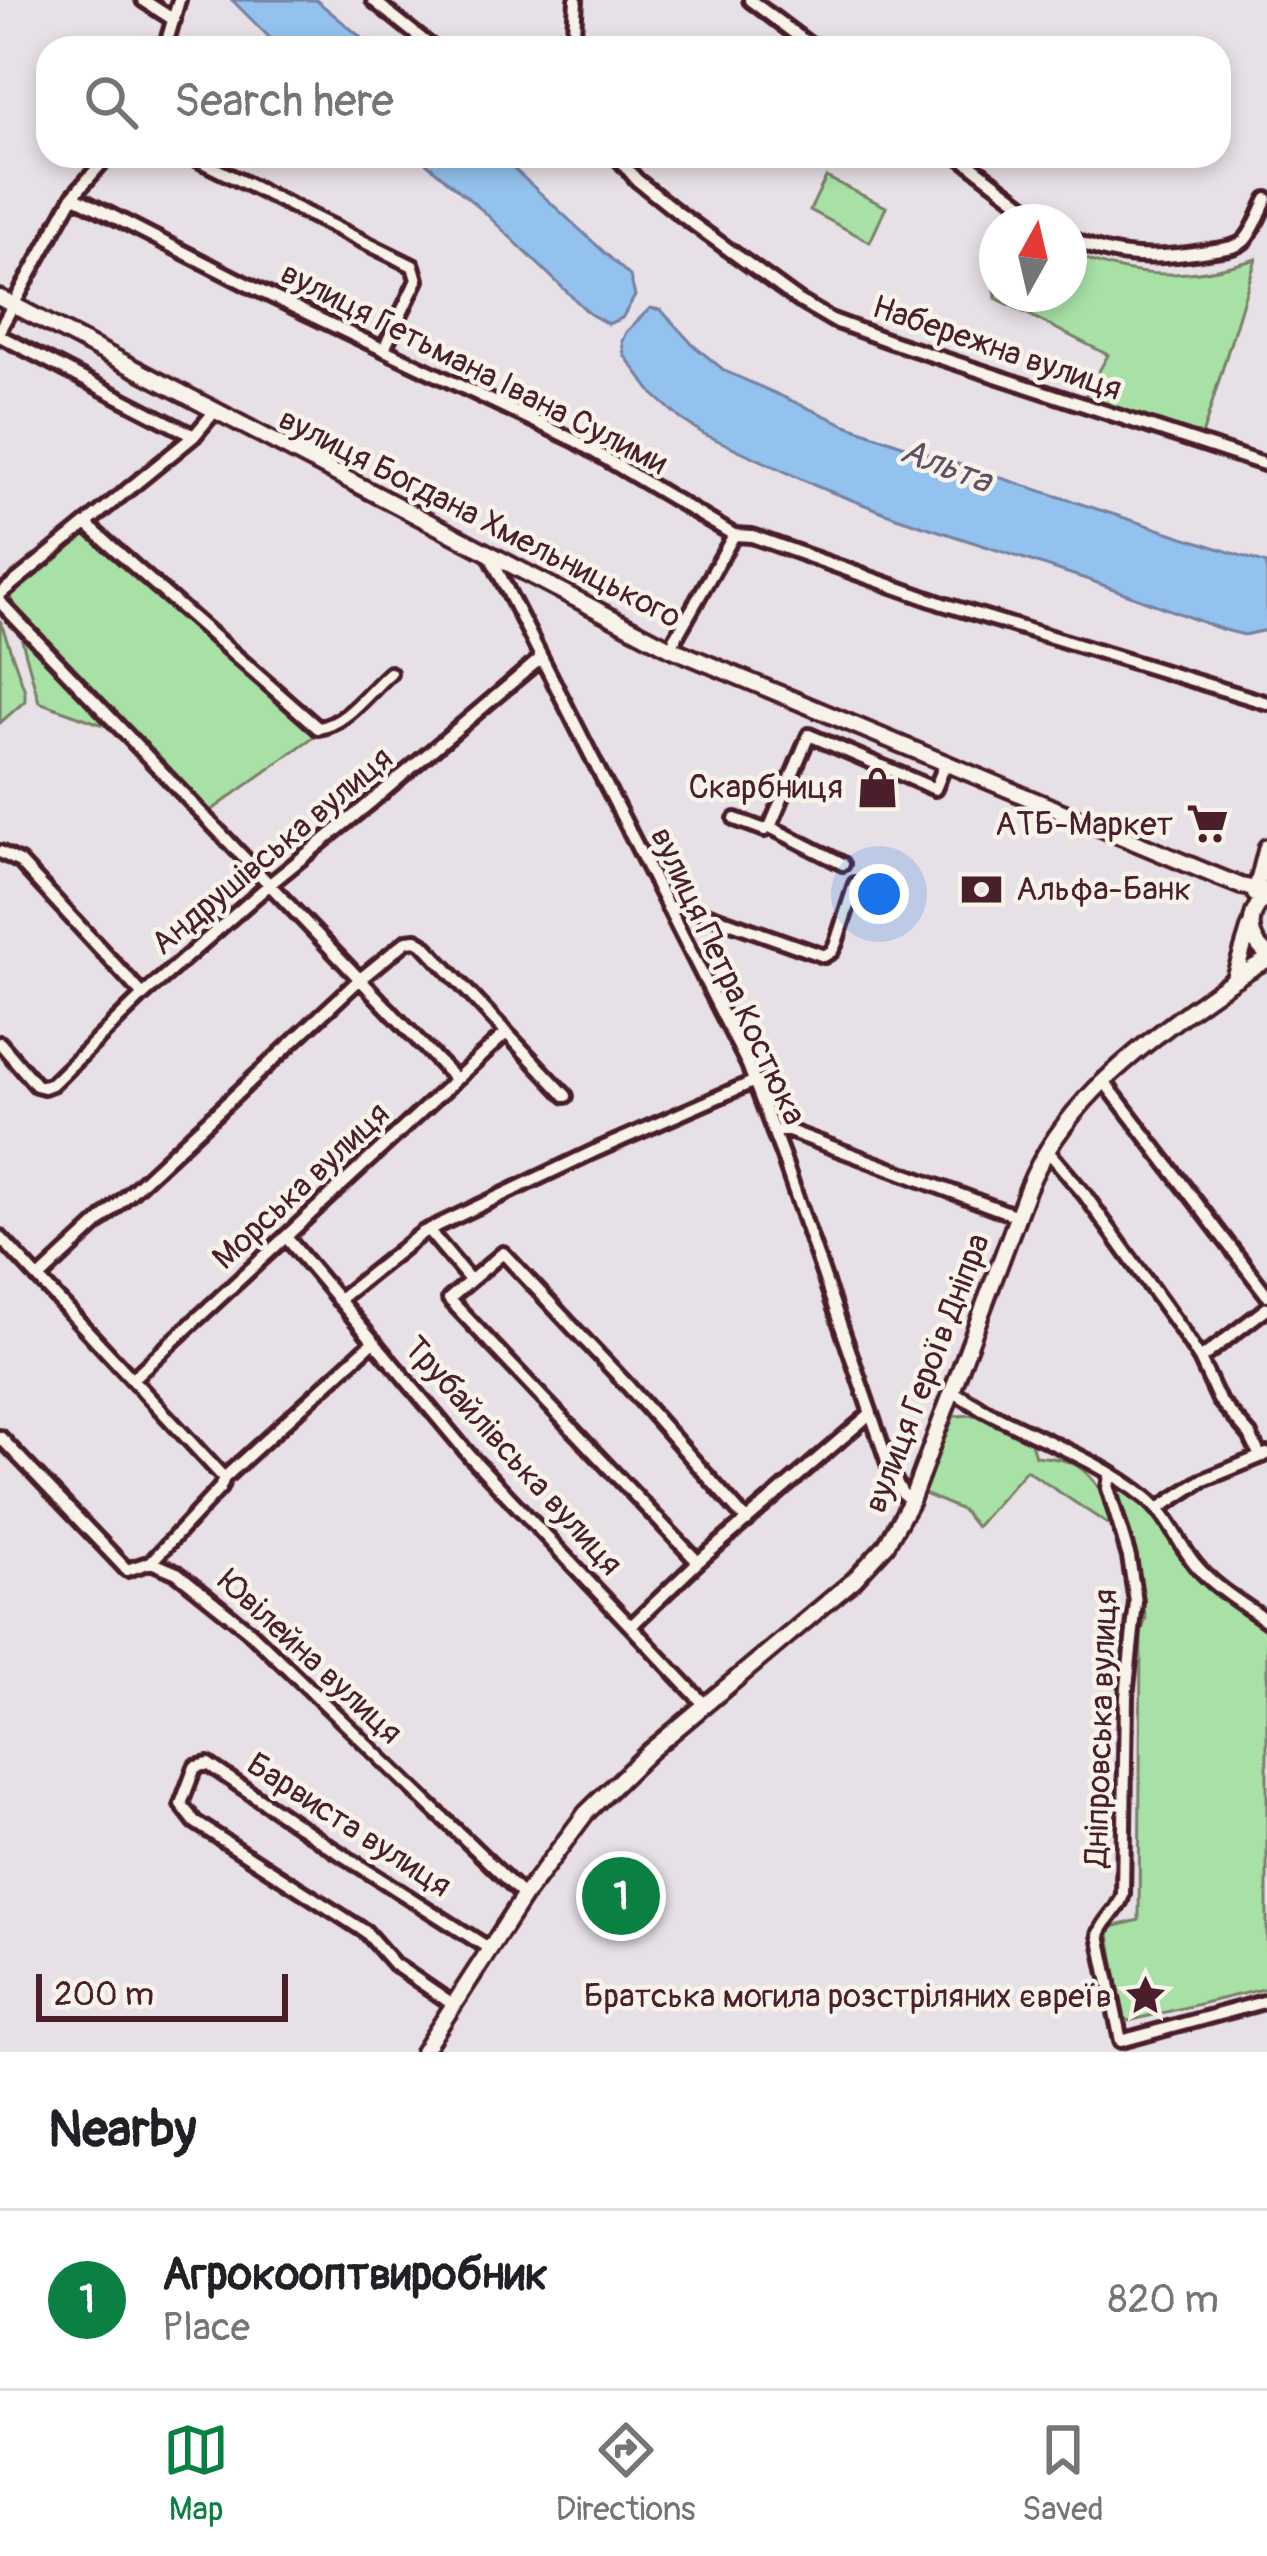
<!DOCTYPE html>
<html lang="en">
<head>
<meta charset="utf-8">
<style>
	:root { --surface:#fff; --page:#f6f6f6; --text:#202124; --muted:#757577; --line:#e0e0e0; --accent:#0b8043 }
	body { margin:0; font-family:Pangolin,sans-serif; background:var(--page); color:var(--text) }
	.compass { position:absolute; left:979px; top:204px; width:108px; height:108px; border-radius:50%; background:var(--surface); box-shadow:0 6px 18px #0003; rotate:8deg }
	.scale { position:absolute; left:36px; bottom:30px; width:252px; box-sizing:border-box; padding-left:12px; border:6px solid #4a1f2b; border-top:0; font-size:33px; line-height:42px; white-space:nowrap; color:#4a1f2b; -webkit-text-stroke:9px #f7f3e8; paint-order:stroke }
	.you { position:absolute; left:879px; top:894px; width:42px; height:42px; margin:-30px; border:9px solid #fff; border-radius:50%; background:#1a73e8; box-shadow:0 0 0 18px #1a73e833 }
	.badge { display:grid; place-items:center; width:78px; height:78px; border-radius:50%; background:var(--accent); color:#fff; font-size:39px; font-weight:700 }
	.pin { position:absolute; translate:-50% -50%; border:6px solid #fff; box-shadow:0 3px 12px #0006 }
	.list { margin:0; padding:0; list-style:none }
	h2 { display:flex; justify-content:space-between; align-items:center; height:156px; margin:0; padding:0 48px; font-size:51px }
	h2 small { font-size:39px; font-weight:400; color:var(--muted) }
	.list li { display:grid; grid-template-columns:78px 1fr auto; gap:36px; align-items:center; box-sizing:border-box; height:180px; padding:0 48px; border-top:3px solid var(--line) }
	.list b { display:block; font-size:45px; white-space:nowrap }
	.list p { margin:0; font-size:39px; white-space:nowrap; color:var(--muted) }
	.list em { font-size:39px; font-style:normal; color:var(--muted) }
	.icon { flex:none; width:66px; height:66px; fill:none; stroke:currentColor; stroke-width:2; stroke-linecap:round; stroke-linejoin:round }
	.map { position:relative; flex:none; width:1267px; height:2052px; overflow:hidden }
	.search { position:absolute; background:var(--surface); box-shadow:0 6px 18px #0003; left:36px; right:36px; top:36px; height:132px; display:flex; align-items:center; gap:30px; box-sizing:border-box; padding:0 42px; border-radius:36px; color:var(--muted); font-size:45px }
	.sheet { height:336px; background:var(--surface) }
	nav { display:flex; justify-content:space-around; align-items:center; box-sizing:border-box; height:168px; border-top:3px solid var(--line); background:var(--surface); font-size:33px; color:var(--muted) }
	nav a { display:grid; justify-items:center; gap:6px }
	nav .on { color:var(--accent) }
	.map>svg:first-child { display:block }
	.green { fill:#a8e1a6; stroke:#798068; stroke-width:3 }
	.water { fill:#93c2ee; stroke:#7681a0; stroke-width:3 }
	.lines { fill:none; stroke-linecap:round; stroke-linejoin:round }
	.minor-casing { stroke:#4a1f2b; stroke-width:20 }
	.major-casing { stroke:#4a1f2b; stroke-width:22 }
	.minor { stroke:#f7f3e8; stroke-width:10 }
	.major { stroke:#f7f3e8; stroke-width:14 }
	.labels { text-anchor:middle; dominant-baseline:central; stroke-width:9; stroke-linejoin:round; paint-order:stroke }
	.street-label { font-size:33px; fill:#4a1f2b; stroke:#f7f3e8 }
	.poi-label { font-size:33px; fill:#4a1f2b; stroke:#f7f3e8; text-anchor:end }
	.water-label { font-size:36px; font-style:italic; fill:#605066; stroke:#f7f3e8 }
</style>
</head>
<body>
<div class="map">
<svg width="1267" height="2052" viewBox="0 0 1267 2052">
	<rect width="100%" height="100%" fill="#e7e0e7"/>
	<filter id="ink" filterUnits="userSpaceOnUse"><feTurbulence type="fractalNoise" baseFrequency=".00833" numOctaves="2"/><feDisplacementMap in="SourceGraphic" scale="24" xChannelSelector="R" yChannelSelector="G"/><feConvolveMatrix kernelMatrix="1 2 1 2 8 2 1 2 1" color-interpolation-filters="sRGB"/></filter>
	<g filter="url(#ink)">
		<path class="green" d="M826 177 886 207 870 242 810 210Z
			M997 242V294H1069V251C1128 281 1193 279 1256 259L1201 439 1088 403 1084 398 1108 355 996 298 991 254Z
			M85 531 316 735 208 813 26 622 8 594Z
			M0 620 25 691V701L0 723Z
			M20 633 106 726 39 702Z
			M979 1415 1030 1440 1035 1456C1045 1457 1057 1458 1066 1461 1090 1468 1113 1502 1109 1525L1026 1470 976 1527 962 1510 922 1493 954 1416Z
			M1121 1488C1142 1501 1161 1516 1173 1539 1179 1550 1179 1557 1188 1566L1267 1628V1988L1124 2022 1108 1928 1139 1920 1141 1633 1146 1618 1113 1489Z"/>
		<path class="water" d="M232 0H316L374 48H280Z
			M418 156H500L630 276 635 296 622 318 608 324 590 314 481 209Z
			M650 308 661 310 694 346 725 371 846 425 930 455 1267 564V630L1244 635 1221 629 1092 581 896 517 816 486 704 434 681 419 653 394 624 355 622 341 626 332Z"/>
		<g class="lines">
			<defs>
				<path id="minor" d="M143 0 174 20
					M373 0 433 48
					M750 0 814 48
					M165 48 179 0
					M573 48 576 0
					M190 156 413 266 417 280 384 349
					M616 156 637 180 677 212 798 300 832 320 892 342 1267 465
					M959 156 1046 222
					M73 196 256 289 576 441 734 535 752 536 943 604 1267 703
					M1069 237C1114 261 1159 259 1208 251 1219 249 1235 249 1244 241 1254 231 1260 212 1267 199
					M0 329 73 196 108 156
					M0 336 194 436
					M86 524 318 728C346 725 369 691 390 673
					M489 554 748 1065 782 1154 892 1475 902 1493 911 1501
					M0 594 194 436 215 411
					M0 602 455 1079
					M670 648 734 535
					M735 819 765 830 770 827 843 864
					M770 827 809 735 935 789 945 765
					M0 852 20 862 143 995
					M668 908 684 906 824 956 832 951 836 943 855 884
					M0 1043 36 1085 44 1087 52 1084 143 995 270 884 371 802 541 658
					M1103 1080 1267 1295
					M773 1131H789L1017 1216
					M1047 1150 1085 1195 1182 1331 1200 1359 1219 1400 1250 1435 1260 1456
					M428 1230 470 1280
					M0 1237 224 1478
					M286 1237 470 1456 705 1705
					M39 1278 359 980 407 941 416 940 423 944 566 1096
					M338 1300 422 1233 595 1151 755 1081
					M1200 1359 1267 1308
					M132 1379 506 1033
					M951 1390C1012 1431 1087 1451 1145 1497 1168 1515 1177 1542 1195 1564 1214 1587 1243 1604 1267 1621
					M0 1437 127 1570 151 1562 177 1573 248 1630 524 1896
					M1110 1475 1108 1488 1129 1557 1136 1602 1126 1697 1123 1894C1119 1911 1104 1919 1099 1935L1121 2041 1267 2001
					M1158 1509 1201 1481 1267 1454
					M151 1562 220 1488 224 1478 374 1341
					M698 1562 449 1299 503 1253 628 1386 747 1521
					M631 1626 698 1562 870 1414
					M454 2005 394 1964 366 1932 195 1822 181 1804 195 1767 208 1764 333 1849 490 1949"/>
				<path id="major" d="M0 298 670 648 1216 876 1241 886 1267 891
					M1255 894 1267 847
					M1267 895C1247 913 1246 937 1267 954
					M1234 978 1250 926
					M423 2052 524 1896 586 1813 650 1751 854 1580 886 1545 911 1501 1028 1188C1060 1111 1123 1060 1189 1011 1215 993 1239 974 1267 960"/>
			</defs>
			<use href="#minor" class="minor-casing"/>
			<use href="#major" class="major-casing"/>
			<use href="#minor" class="minor"/>
			<use href="#major" class="major"/>
		</g>
	</g>
	<defs>
		<symbol id="shop-bare" viewBox="-9 -9 18 18"><path d="M-5-2.5h2.3a2.7 3.5 0 0 1 5.4 0H5L5.5 6h-11ZM-1.5-2.5h3a1.5 2.3 0 0 0-3 0Z" fill="#4a1f2b" stroke="#f7f3e8" stroke-width="2.5" paint-order="stroke"/></symbol>
		<symbol id="supermarket-bare" viewBox="-9 -9 18 18"><path d="M-6-5.5h2.5l.6 2H6L4.5 2H-2.5L-4.4-4H-6ZM-1.5 3.2a1.3 1.3 0 1 0 .1 0ZM3 3.2a1.3 1.3 0 1 0 .1 0Z" fill="#4a1f2b" stroke="#f7f3e8" stroke-width="2.5" paint-order="stroke"/></symbol>
		<symbol id="bank-bare" viewBox="-9 -9 18 18"><path d="M-6-4H6V4H-6ZM0-2.3a2.3 2.3 0 1 0 0 4.6a2.3 2.3 0 1 0 0-4.6Z" fill="#4a1f2b" stroke="#f7f3e8" stroke-width="2.5" paint-order="stroke"/></symbol>
		<symbol id="sight-bare" viewBox="-9 -9 18 18"><path d="M0-6L1.8-2.2L6-1.7L2.9 1.2L3.7 5.4L0 3.3L-3.7 5.4L-2.9 1.2L-6-1.7L-1.8-2.2Z" fill="#4a1f2b" stroke="#f7f3e8" stroke-width="2.5" paint-order="stroke"/></symbol>
	</defs>
	<g fill-rule="evenodd">
		<use href="#shop-bare" x="848" y="758" width="59" height="59"/>
		<use href="#supermarket-bare" x="1178" y="794" width="59" height="59"/>
		<use href="#bank-bare" x="952" y="860" width="59" height="59"/>
		<use href="#sight-bare" x="1116" y="1966" width="59" height="59"/>
	</g>
	<g class="labels">
		<g class="street-label">
			<text transform="translate(997 348) rotate(19)">Набережна вулиця</text>
			<text transform="translate(474 368) rotate(27)">вулиця Гетьмана Івана Сулими</text>
			<text transform="translate(480 518) rotate(27)">вулиця Богдана Хмельницького</text>
			<text transform="translate(272 851) rotate(-40)">Андрушівська вулиця</text>
			<text transform="translate(728 976) rotate(65)">вулиця Петра Костюка</text>
			<text transform="translate(301 1186) rotate(-43)">Морська вулиця</text>
			<text transform="translate(927 1373) rotate(-69)">вулиця Героїв Дніпра</text>
			<text transform="translate(513 1456) rotate(48)">Трубайлівська вулиця</text>
			<text transform="translate(310 1657) rotate(43)">Ювілейна вулиця</text>
			<text transform="translate(1101 1728) rotate(-88)">Дніпровська вулиця</text>
			<text transform="translate(349 1825) rotate(33)">Барвиста вулиця</text>
		</g>
		<g class="poi-label">
			<text x="843" y="787">Скарбниця</text>
			<text x="1173" y="824">АТБ-Маркет</text>
			<text x="1016" y="889" text-anchor="start">Альфа-Банк</text>
			<text x="1112" y="1996">Братська могила розстріляних євреїв</text>
		</g>
		<g class="water-label">
			<text transform="translate(946 466) rotate(21)">Альта</text>
		</g>
	</g>
</svg>
<svg class="compass" viewBox="-18 -18 36 36"><path d="M0-13l5 13h-10z" fill="#e53935"/><path d="M0 13l5-13h-10z" fill="#757577"/></svg>
<div class="scale">200 m</div>
<div class="you"></div>
<div class="pin badge" style="left:621px;top:1896px">1</div>
<div class="search"><svg class="icon" aria-label="search" viewBox="0 0 24 24"><circle cx="10" cy="10" r="6"/><path d="M15 15l6 6"/></svg>Search here</div>
</div>
<section class="sheet">
<h2>Nearby<small></small></h2>
<ul class="list">
<li><span class="badge">1</span><div><b>Агрокооптвиробник</b><p>Place</p></div><em>820 m</em></li>
</ul>
</section>
<nav>
<a class="on"><svg class="icon" aria-label="map" viewBox="0 0 24 24"><path d="M3 6l6-2 6 2 6-2v14l-6 2-6-2-6 2zM9 4v14M15 6v14"/></svg>Map</a>
<a><svg class="icon" aria-label="directions" viewBox="0 0 24 24"><path d="M12 3l9 9-9 9-9-9zM9 14v-3h6M13 9l2 2-2 2"/></svg>Directions</a>
<a><svg class="icon" aria-label="saved" viewBox="0 0 24 24"><path d="M7 4h10v16l-5-4-5 4z"/></svg>Saved</a>
</nav>
</body>
</html>
